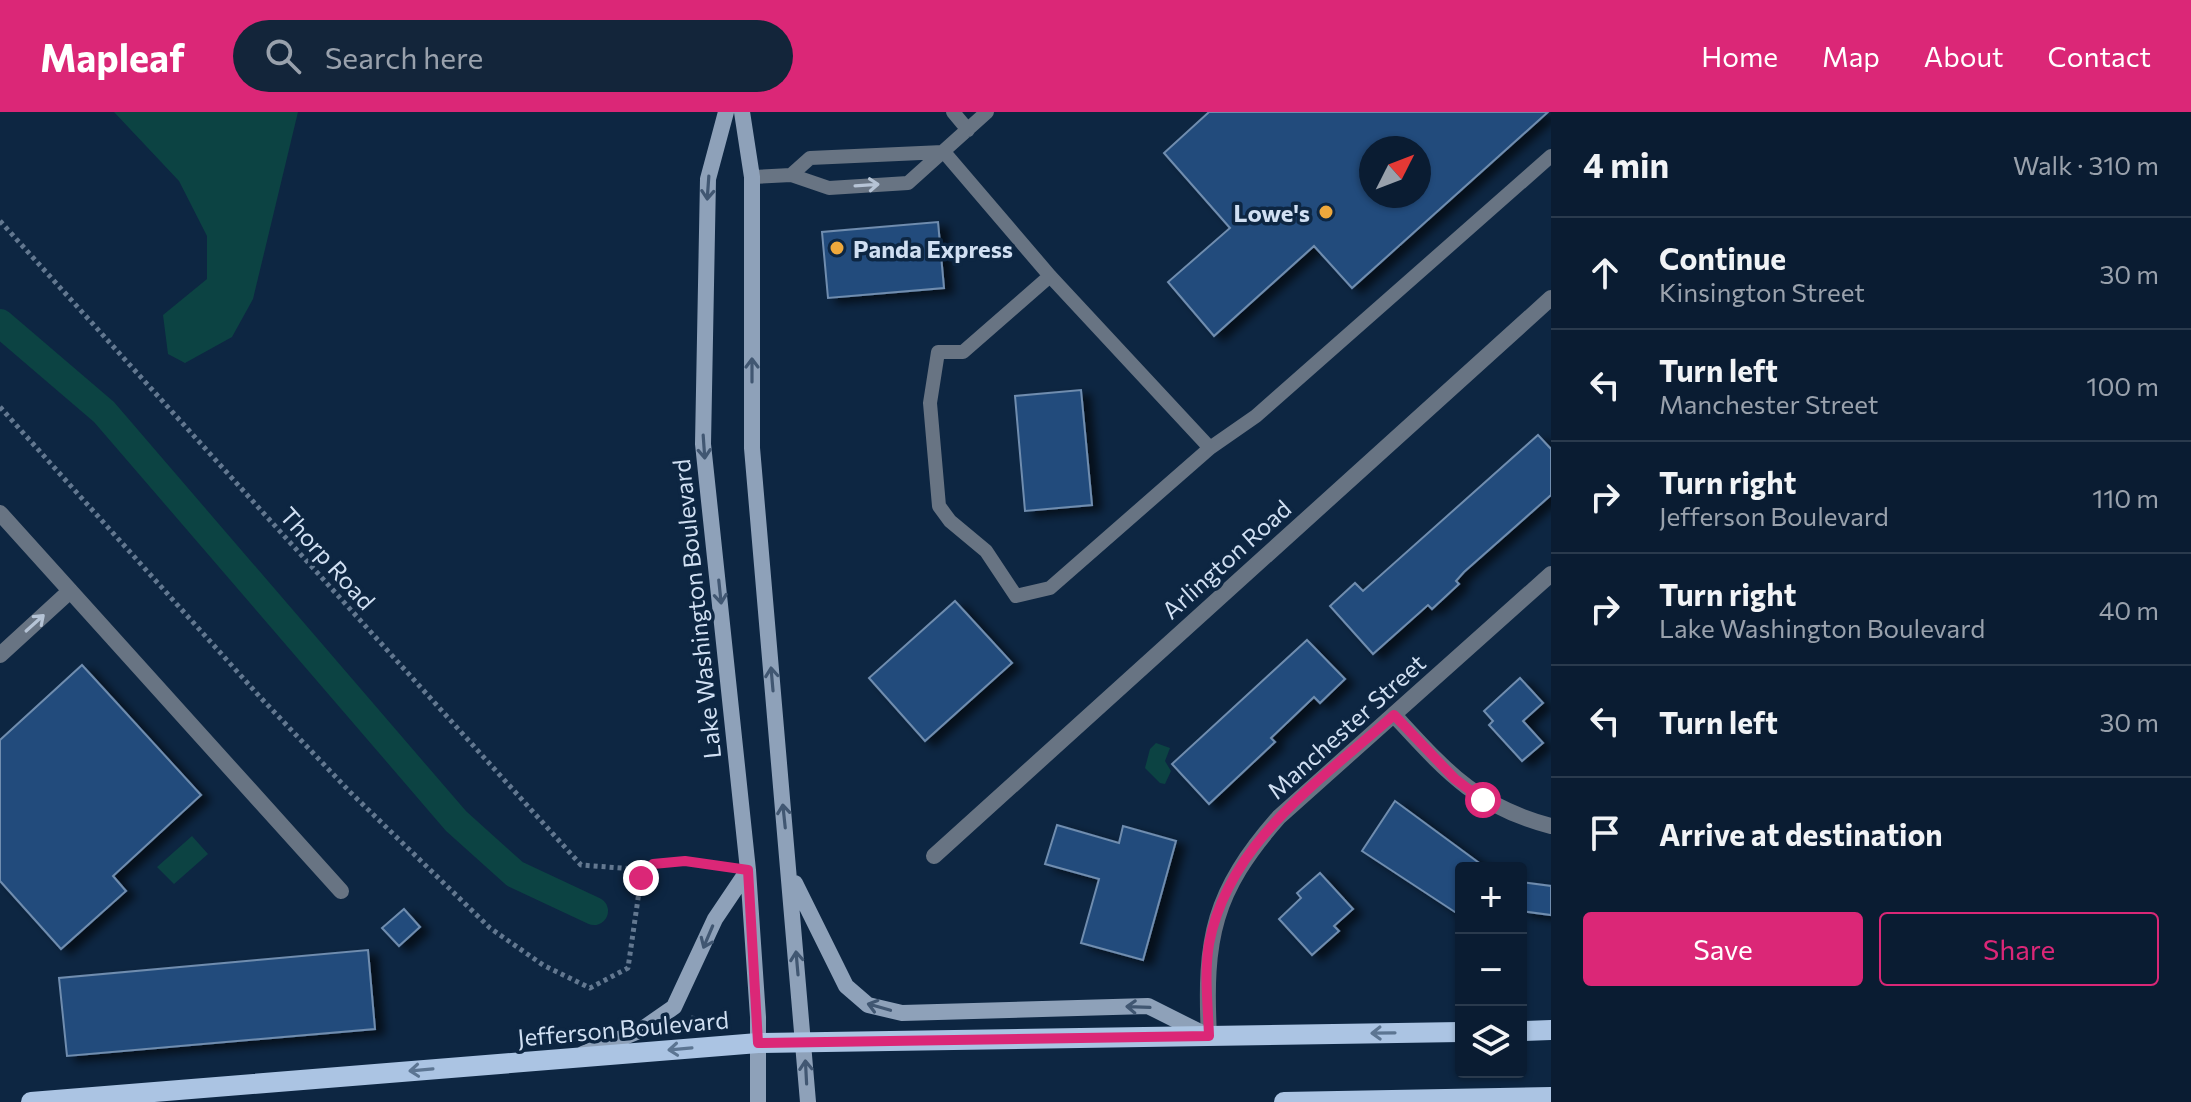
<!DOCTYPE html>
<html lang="en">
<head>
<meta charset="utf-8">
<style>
	:root { --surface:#0a1c32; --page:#13253a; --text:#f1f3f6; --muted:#99a1ac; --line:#2a3a4d; --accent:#db2777 }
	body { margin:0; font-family:Commissioner,sans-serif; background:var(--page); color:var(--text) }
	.controls { position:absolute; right:24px; bottom:24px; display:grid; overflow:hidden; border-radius:8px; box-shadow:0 2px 6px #0004 }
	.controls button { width:72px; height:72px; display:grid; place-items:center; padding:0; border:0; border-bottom:2px solid var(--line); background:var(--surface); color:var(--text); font:40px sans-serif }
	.compass { position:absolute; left:1359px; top:24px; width:72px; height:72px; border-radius:50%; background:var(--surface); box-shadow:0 2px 6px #0004; rotate:48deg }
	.stop { position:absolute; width:24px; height:24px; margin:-18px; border:6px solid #db2777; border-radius:50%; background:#fff }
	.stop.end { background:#db2777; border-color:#fff; box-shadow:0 2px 8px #0008 }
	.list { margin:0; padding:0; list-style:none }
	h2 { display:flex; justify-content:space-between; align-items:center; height:104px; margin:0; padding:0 32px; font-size:34px }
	h2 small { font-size:26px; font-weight:400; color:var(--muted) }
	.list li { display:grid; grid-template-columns:52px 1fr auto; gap:24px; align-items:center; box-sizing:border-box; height:112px; padding:0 32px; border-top:2px solid var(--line) }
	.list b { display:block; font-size:30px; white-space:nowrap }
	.list p { margin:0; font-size:26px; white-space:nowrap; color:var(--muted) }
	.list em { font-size:26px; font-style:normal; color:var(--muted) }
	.actions { display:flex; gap:16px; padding:24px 32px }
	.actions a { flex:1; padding:18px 0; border:2px solid var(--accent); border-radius:8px; text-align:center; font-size:28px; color:var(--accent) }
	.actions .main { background:var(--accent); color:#fff }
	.icon { flex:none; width:44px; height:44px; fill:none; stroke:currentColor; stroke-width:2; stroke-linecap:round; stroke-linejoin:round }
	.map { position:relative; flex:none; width:1551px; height:990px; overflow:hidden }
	header { display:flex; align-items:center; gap:48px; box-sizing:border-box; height:112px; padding:0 40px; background:var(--accent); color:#fff }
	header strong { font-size:38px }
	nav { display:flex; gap:44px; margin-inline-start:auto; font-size:28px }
	.search { width:560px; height:72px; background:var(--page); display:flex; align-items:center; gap:20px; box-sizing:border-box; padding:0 28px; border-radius:44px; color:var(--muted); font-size:30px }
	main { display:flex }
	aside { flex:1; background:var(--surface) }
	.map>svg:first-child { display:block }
	.water { fill:#0c4343 }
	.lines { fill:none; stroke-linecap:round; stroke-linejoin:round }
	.canal { stroke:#0c4343; stroke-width:28 }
	.building { fill:#234c7b; stroke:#708daf; stroke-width:2; fill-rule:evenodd; filter:url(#shadow) }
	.path { stroke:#637890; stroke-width:5; stroke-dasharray:4 4; stroke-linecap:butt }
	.lane { stroke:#687483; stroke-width:14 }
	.street { stroke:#687483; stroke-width:16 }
	.secondary { stroke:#8ea1b9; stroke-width:16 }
	.primary { stroke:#abc4e3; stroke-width:20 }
	.oneway { stroke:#b6c4d6 }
	.oneway2 { stroke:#415772 }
	.oneway3 { stroke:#5c7592 }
	.route { stroke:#db2777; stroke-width:10 }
	.poi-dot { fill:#eea83c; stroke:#0d2642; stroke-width:3 }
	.labels { text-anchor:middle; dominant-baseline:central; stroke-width:7; stroke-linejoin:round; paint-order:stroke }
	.poi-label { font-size:24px; font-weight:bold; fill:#d0dff2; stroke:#0d2642; text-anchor:end }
	.street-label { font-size:24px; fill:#d0dff2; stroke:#0d2642 }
</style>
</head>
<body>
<header>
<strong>Mapleaf</strong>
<div class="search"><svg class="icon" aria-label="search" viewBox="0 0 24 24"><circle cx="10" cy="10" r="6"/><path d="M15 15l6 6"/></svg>Search here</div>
<nav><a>Home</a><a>Map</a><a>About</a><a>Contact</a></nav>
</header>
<main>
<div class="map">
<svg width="1551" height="990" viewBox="0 0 1551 990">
	<defs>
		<filter id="shadow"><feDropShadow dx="9" dy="5" stdDeviation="4" flood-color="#0009"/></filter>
	</defs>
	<rect width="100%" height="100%" fill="#0d2642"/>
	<path class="water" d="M114 0H298L253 187 232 225 185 251 168 242 163 203 207 167V124L179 69Z
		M1156 631 1170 636 1165 649 1171 659 1165 672 1160 671 1145 656 1150 637Z
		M192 724 208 742 174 772 157 755Z"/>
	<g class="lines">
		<path class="canal" d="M0 211 104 300 456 709 515 762 594 799"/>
	</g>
	<path class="building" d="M1209 0H1548L1352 176 1314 134 1214 224 1168 170 1230 116 1164 41ZM1371 36H1419V84H1371Z
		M938 110 944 176 828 186 822 120Z
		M1081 278 1092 393 1025 399 1015 284Z
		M1538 323 1551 337V383L1464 460 1456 469 1459 472 1432 497 1428 493 1373 542 1330 494 1355 471 1363 479Z
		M955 489 1012 551 925 629 869 566Z
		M1307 528 1345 567 1320 591 1314 585 1271 626 1275 630 1209 692 1172 652Z
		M82 553 201 683 113 764 126 779 61 837 0 769V628Z
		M1520 566 1543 591 1523 609 1543 631 1522 649 1489 613 1493 609 1484 599Z
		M1395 689 1486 756H1461V804L1362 739Z
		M1057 713 1119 731 1123 714 1176 729 1143 848 1081 831 1099 767 1045 752Z
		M1320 761 1353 797 1334 814 1339 819 1312 843 1279 807 1301 786 1297 781Z
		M1521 770 1551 774V803L1521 799Z
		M404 797 420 815 399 834 382 816Z
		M368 838 375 917 67 944 59 866Z"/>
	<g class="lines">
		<path class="path" d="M0 109 581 753 634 757 652 753
			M0 295 260 585 350 680 490 816 543 853 590 876 628 856 641 766 653 752 685 749 727 755
			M691 906 702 908"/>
		<path class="lane" d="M953 0 968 18
			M944 40 1050 164 1210 336 1256 304 1551 44
			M791 63 810 46 943 40
			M752 65 791 63 829 76 908 71 987 0
			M1050 164 963 240H938L930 291 939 394 950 409 986 439 1016 484 1050 476 1210 336"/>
		<path class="street" d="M0 401 341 779
			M0 543 70 479
			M1394 603C1446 659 1475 694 1551 714
			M934 744 1551 186
			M1209 924C1204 826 1213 780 1279 705L1551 462"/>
		<path class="secondary" d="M726 0 708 67 703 332 748 758 758 905V990
			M742 0 752 65V336L808 990
			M795 771 846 874 868 893 902 901 1148 894 1208 924
			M583 942 641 918 674 895 715 807 748 758"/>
		<path class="primary" d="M1521 919 1551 918
			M31 990 758 931 1461 920
			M1284 990 1551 985"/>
	</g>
	<defs><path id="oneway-shaft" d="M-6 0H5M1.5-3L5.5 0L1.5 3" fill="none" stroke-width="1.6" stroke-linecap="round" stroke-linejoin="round" transform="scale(2)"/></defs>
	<g class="oneway">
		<use href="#oneway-shaft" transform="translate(867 73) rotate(-4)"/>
		<use href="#oneway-shaft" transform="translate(35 511) rotate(-42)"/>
	</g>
	<g class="oneway2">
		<use href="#oneway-shaft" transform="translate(708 76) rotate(94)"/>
		<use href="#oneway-shaft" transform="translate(752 258) rotate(-90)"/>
		<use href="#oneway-shaft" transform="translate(704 335) rotate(86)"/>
		<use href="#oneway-shaft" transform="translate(720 480) rotate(84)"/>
		<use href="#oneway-shaft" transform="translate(772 567) rotate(-95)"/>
		<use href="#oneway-shaft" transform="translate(784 704) rotate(-96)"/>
		<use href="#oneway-shaft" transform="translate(708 825) rotate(113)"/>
		<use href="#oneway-shaft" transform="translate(797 851) rotate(-95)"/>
		<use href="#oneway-shaft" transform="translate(879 895) rotate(-164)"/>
		<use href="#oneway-shaft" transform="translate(1138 895) rotate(-178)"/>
		<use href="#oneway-shaft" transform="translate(806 960) rotate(-93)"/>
	</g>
	<g class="oneway3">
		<use href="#oneway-shaft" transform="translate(1383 921) rotate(179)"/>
		<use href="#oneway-shaft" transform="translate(680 937) rotate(175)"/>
		<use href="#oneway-shaft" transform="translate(421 958) rotate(175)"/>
	</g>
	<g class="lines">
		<path class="route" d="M641 766 653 752 685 749 748 758 758 931 1209 924C1208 894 1204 862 1209 832 1228 730 1321 668 1394 603L1455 667 1483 688"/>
	</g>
	<g class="poi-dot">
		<circle cx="1326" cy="100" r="8"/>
		<circle cx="837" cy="136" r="8"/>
	</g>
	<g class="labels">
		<g class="poi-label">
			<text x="1310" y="100">Lowe's</text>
			<text x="853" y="136" text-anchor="start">Panda Express</text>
		</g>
		<g class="street-label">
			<text transform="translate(328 446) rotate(48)">Thorp Road</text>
			<text transform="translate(1226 447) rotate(-42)">Arlington Road</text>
			<text transform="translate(696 497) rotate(-96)">Lake Washington Boulevard</text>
			<text transform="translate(1346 614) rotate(-42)">Manchester Street</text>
			<text transform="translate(623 916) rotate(-5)">Jefferson Boulevard</text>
		</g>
	</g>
</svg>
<div class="controls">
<button>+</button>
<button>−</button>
<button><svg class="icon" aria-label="layers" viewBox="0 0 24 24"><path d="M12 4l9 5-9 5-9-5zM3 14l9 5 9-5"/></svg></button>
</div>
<svg class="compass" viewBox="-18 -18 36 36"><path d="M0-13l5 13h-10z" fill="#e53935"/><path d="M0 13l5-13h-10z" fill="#99a1ac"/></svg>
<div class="stop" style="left:1483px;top:688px"></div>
<div class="stop end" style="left:641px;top:766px"></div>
</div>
<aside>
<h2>4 min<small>Walk · 310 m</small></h2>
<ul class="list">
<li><svg class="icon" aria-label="ahead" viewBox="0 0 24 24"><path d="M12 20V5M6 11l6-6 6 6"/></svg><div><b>Continue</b><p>Kinsington Street</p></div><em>30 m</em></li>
<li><svg class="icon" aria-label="left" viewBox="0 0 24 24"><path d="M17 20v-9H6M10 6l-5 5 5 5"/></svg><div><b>Turn left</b><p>Manchester Street</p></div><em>100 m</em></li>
<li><svg class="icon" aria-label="right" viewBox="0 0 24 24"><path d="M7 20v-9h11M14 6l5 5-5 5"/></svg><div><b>Turn right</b><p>Jefferson Boulevard</p></div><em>110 m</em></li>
<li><svg class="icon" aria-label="right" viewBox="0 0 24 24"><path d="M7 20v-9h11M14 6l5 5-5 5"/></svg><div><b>Turn right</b><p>Lake Washington Boulevard</p></div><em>40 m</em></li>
<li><svg class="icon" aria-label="left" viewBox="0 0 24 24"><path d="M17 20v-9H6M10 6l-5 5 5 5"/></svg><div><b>Turn left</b></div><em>30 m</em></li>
<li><svg class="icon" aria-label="arrive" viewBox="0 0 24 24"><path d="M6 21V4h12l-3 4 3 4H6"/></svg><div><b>Arrive at destination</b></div></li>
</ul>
<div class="actions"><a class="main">Save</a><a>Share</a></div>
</aside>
</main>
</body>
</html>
